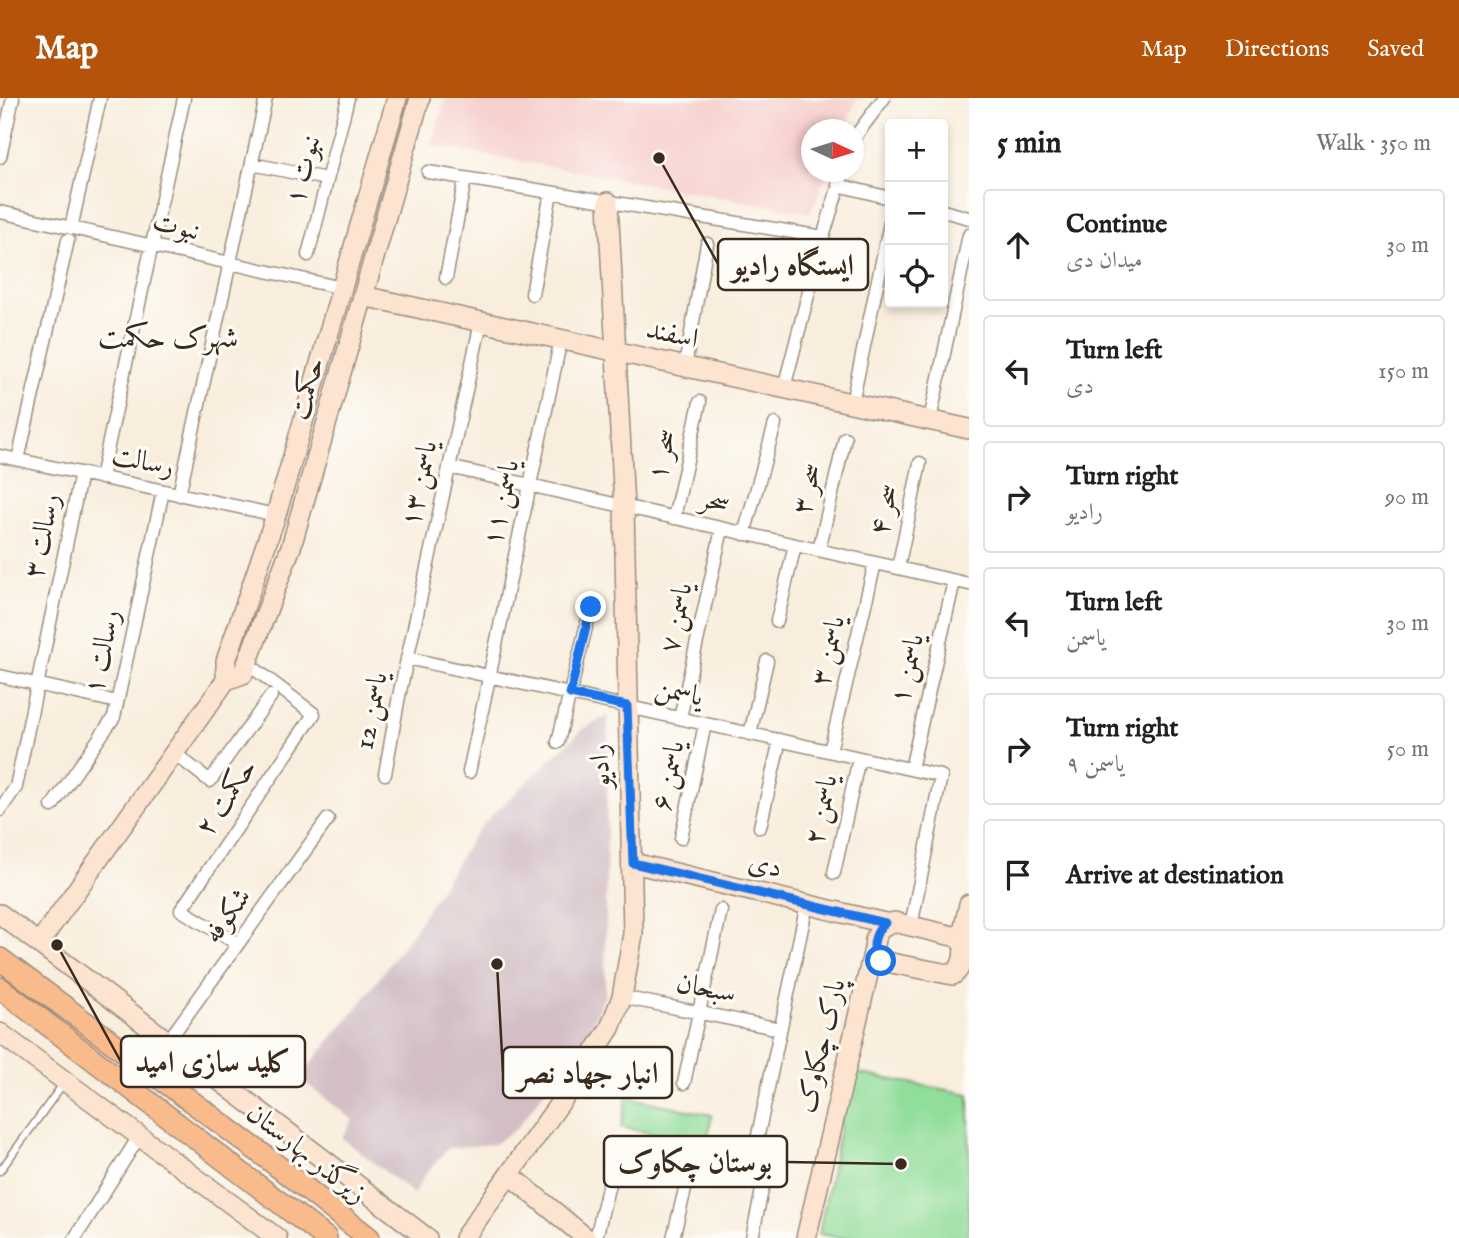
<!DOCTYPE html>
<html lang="en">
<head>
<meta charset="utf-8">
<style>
	:root { --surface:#fff; --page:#f2f2f2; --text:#202124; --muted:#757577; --line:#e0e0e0; --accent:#b45309 }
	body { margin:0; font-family:"IM FELL English",Amiri,serif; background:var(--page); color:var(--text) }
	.controls { position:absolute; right:21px; top:21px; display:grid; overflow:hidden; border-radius:7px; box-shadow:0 4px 10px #0003 }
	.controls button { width:63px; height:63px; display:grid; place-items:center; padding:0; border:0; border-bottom:2px solid var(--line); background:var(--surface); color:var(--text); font:35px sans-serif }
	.compass { position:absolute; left:801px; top:21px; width:63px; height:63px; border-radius:50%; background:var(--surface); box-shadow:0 4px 10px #0003; rotate:94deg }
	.stop { position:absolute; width:21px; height:21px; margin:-16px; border:5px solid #1a73e8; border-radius:50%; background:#fff }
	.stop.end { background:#1a73e8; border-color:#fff; box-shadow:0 2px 7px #0008 }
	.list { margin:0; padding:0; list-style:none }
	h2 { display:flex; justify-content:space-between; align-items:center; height:91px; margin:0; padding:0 28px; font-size:30px }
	h2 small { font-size:23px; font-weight:400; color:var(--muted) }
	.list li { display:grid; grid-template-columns:46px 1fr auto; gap:21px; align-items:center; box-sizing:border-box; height:112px; margin:0 14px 14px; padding:0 14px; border:2px solid var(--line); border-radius:7px }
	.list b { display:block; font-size:26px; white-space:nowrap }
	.list p { margin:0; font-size:23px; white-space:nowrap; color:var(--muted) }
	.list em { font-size:23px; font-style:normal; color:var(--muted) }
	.icon { flex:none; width:38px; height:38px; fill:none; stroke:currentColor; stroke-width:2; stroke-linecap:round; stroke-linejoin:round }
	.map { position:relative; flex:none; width:969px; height:1140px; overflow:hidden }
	header { display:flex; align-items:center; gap:42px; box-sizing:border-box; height:98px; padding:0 35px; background:var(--accent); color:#fff }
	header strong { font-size:33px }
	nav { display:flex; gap:38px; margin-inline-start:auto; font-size:24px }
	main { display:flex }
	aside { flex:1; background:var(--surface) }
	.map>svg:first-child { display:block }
	.built { fill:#f7d0ce }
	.industrial { fill:#d2bec4 }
	.green { fill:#91dd9a; stroke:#66845c; stroke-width:2 }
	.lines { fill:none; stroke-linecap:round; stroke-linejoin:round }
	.lane-casing { stroke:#9a8c7e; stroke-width:9 }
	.street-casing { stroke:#9a8c7e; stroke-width:15 }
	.secondary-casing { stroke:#9a8c7e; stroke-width:22 }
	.primary-casing { stroke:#9a8c7e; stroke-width:24 }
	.lane { stroke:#fff; stroke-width:6 }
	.street { stroke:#fff; stroke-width:12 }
	.secondary { stroke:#fde4d1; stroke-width:19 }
	.primary { stroke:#fabb8c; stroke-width:21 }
	.route { stroke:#1a73e8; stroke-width:9 }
	.labels { text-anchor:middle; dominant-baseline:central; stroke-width:6; stroke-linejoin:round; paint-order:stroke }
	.street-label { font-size:28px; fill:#3b2a1e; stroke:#fdfcf7 }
	.neighbourhood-label { font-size:30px; fill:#3b2a1e; stroke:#fdfcf7 }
	.leader { fill:none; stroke:#3b2a1e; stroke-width:2.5 }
	.callout-dot { fill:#3b2a1e; stroke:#fdfcf7; stroke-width:2.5 }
	.callout { fill:#fdfcf7; stroke:#3b2a1e; stroke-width:2.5 }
	.callout-label { font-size:30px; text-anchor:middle; font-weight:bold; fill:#3b2a1e }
</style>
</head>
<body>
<header>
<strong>Map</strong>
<nav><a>Map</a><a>Directions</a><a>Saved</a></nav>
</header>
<main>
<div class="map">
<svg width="969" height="1140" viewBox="0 0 969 1140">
	<rect width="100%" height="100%" fill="#fdfcf7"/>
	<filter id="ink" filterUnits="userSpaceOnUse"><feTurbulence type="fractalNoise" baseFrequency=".0143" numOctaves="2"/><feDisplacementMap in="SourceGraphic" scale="14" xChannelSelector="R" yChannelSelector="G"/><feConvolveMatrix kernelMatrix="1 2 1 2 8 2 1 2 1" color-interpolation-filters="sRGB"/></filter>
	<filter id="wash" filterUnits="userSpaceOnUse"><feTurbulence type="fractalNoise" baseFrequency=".00686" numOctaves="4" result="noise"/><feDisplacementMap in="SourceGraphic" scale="28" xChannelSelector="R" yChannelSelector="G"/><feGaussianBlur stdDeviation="1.57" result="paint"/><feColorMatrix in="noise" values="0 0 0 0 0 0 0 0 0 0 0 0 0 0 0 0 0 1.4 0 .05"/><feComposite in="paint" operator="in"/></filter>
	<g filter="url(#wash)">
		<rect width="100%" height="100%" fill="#f9eedd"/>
		<path class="built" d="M446 0H857L844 31 811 32V74H827L810 115 431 47Z"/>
		<path class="industrial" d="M608 617 605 897 587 936 517 1030 494 1046 448 1050 424 1078 414 1096 342 1040 353 1022 299 980 360 906 413 834 475 736 491 718 582 632Z"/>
		<path class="green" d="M851 974 969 996V1140H842L819 1136Z
			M627 999 712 1017 707 1046 621 1029Z"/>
	</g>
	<g filter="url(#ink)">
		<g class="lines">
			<defs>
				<path id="lane" d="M0 1073 63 986"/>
				<path id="street" d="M853 46 857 36 884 0
					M0 59 13 0
					M252 66 326 81
					M428 74 823 139
					M838 87 890 100
					M943 113 969 120
					M0 114 342 190
					M71 130 100 0
					M308 157 348 0
					M446 180 465 81
					M532 196 551 95
					M685 268 707 146
					M784 290 823 139 843 74
					M852 305 890 125
					M930 322 969 137
					M0 358 276 417
					M18 362 68 142
					M449 369 969 486
					M101 380 184 0
					M179 397 266 0
					M674 420 700 304
					M744 436 775 326
					M819 452 845 340
					M898 470 920 365
					M777 523 795 447
					M407 560 941 678 911 828
					M0 578 117 604
					M680 620 722 431
					M750 636 767 563
					M558 644 591 509
					M830 653 875 465
					M174 655 210 683 271 598
					M911 671 954 483
					M469 674 561 241
					M385 676 399 598 481 224
					M52 708 114 619 163 393
					M0 712 16 689 81 375
					M760 729 780 642
					M681 740 705 626
					M834 775 859 660
					M238 846 181 812 314 616 247 565
					M622 899 780 931
					M168 943 328 721
					M684 985 721 812
					M757 1042 807 806
					M75 1140 140 1037
					M596 1140 617 1052
					M673 1140 691 1067
					M752 1140 763 1087"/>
				<path id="secondary" d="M363 198 969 331
					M226 582 243 576 291 449 420 0
					M633 765 885 825
					M0 816 427 1140
					M894 824 957 839 964 846C964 859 963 869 953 877L881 863C867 851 876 827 894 824Z
					M961 843 969 806
					M39 845 226 582V563L276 417 397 0
					M0 935 277 1140
					M510 1077 586 1140
					M464 1140 582 974 610 930 622 899 633 836 624 409 608 104
					M806 1140 874 851"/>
				<path id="primary" d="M0 861 262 1056 369 1140
					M0 890 326 1140"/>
			</defs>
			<use href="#lane" class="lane-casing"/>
			<use href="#street" class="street-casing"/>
			<use href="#secondary" class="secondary-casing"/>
			<use href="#primary" class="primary-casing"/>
			<use href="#lane" class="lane"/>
			<use href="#street" class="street"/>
			<use href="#secondary" class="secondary"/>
			<use href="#primary" class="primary"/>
		</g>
	</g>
	<g class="lines" filter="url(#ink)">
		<path class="route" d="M591 509 570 596 627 608 633 765 885 825C874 835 869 852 881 863"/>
	</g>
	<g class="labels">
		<g class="street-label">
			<text transform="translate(304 72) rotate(-76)">نبوت ۱</text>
			<text transform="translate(176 129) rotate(13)">نبوت</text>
			<text transform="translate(672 237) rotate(12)">اسفند</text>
			<text transform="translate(308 291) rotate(-74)">حکمت</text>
			<text transform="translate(663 357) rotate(-78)">سحر ۱</text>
			<text transform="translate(143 364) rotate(12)">رسالت</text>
			<text transform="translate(420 386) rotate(-78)">یاسمن ۱۳</text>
			<text transform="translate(808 391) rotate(-77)">سحر ۳</text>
			<text transform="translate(715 404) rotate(13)">سحر</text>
			<text transform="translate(502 405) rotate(-78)">یاسمن ۱۱</text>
			<text transform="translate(885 412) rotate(-78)">سحر ۴</text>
			<text transform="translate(43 438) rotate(-78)">رسالت ۳</text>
			<text transform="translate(677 520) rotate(-78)">یاسمن ۷</text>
			<text transform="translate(829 553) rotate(-77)">یاسمن ۳</text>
			<text transform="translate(103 554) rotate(-78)">رسالت ۱</text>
			<text transform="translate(908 571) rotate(-77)">یاسمن ۱</text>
			<text transform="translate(679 595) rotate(13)">یاسمن</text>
			<text transform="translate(372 613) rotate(-79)">یاسمن 12</text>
			<text transform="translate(601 668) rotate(-92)">رادیو</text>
			<text transform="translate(669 678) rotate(-78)">یاسمن ۶</text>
			<text transform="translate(227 700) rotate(-56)">حکمت ۲</text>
			<text transform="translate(822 712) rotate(-78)">یاسمن ۲</text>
			<text transform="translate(765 768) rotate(13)">دی</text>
			<text transform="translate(228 818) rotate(-54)">شکوفه</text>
			<text transform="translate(706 891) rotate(11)">سبحان</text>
			<text transform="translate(822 948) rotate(-77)">پارک چکاوک</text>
			<text transform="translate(306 1056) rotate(38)">زیرگذر بهارستان</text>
		</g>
		<g class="neighbourhood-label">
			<text x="168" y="241">شهرک حکمت</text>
		</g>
	</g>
	<path class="leader" d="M659 60L718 166M57 847L121 964M497 866L503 974M901 1066L787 1064"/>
	<g class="callout-dot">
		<circle cx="659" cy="60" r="7"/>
		<circle cx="57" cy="847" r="7"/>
		<circle cx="497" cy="866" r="7"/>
		<circle cx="901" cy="1066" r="7"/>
	</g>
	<g class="callout">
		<rect x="718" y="141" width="150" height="51" rx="7"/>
		<rect x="121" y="938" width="184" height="51" rx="7"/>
		<rect x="503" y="949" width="169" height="51" rx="7"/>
		<rect x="604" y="1038" width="183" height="51" rx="7"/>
	</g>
	<g class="callout-label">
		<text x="793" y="177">ایستگاه رادیو</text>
		<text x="213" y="974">کلید سازی امید</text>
		<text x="588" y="985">انبار جهاد نصر</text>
		<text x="695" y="1074">بوستان چکاوک</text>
	</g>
</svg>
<div class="controls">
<button>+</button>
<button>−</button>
<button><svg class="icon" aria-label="locate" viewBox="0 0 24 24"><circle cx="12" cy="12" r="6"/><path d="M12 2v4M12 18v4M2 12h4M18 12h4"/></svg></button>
</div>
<svg class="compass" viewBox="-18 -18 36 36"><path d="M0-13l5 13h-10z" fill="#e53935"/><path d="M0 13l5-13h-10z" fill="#757577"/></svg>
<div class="stop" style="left:881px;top:863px"></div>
<div class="stop end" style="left:591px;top:509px"></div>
</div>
<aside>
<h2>5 min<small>Walk · 350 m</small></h2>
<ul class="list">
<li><svg class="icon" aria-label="ahead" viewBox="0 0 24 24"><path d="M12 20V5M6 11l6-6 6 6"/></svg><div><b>Continue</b><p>میدان دی</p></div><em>30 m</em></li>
<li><svg class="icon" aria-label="left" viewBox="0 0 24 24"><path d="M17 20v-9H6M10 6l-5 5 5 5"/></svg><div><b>Turn left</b><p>دی</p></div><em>150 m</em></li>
<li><svg class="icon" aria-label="right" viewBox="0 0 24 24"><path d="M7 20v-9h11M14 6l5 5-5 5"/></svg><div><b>Turn right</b><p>رادیو</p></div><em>90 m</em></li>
<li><svg class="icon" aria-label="left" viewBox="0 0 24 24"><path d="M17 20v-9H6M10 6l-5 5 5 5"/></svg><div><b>Turn left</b><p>یاسمن</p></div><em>30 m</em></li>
<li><svg class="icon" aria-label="right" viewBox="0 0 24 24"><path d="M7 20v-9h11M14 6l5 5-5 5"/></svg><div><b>Turn right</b><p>یاسمن ۹</p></div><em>50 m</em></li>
<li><svg class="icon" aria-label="arrive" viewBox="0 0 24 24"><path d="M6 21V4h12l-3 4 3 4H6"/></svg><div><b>Arrive at destination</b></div></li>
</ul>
</aside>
</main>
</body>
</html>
